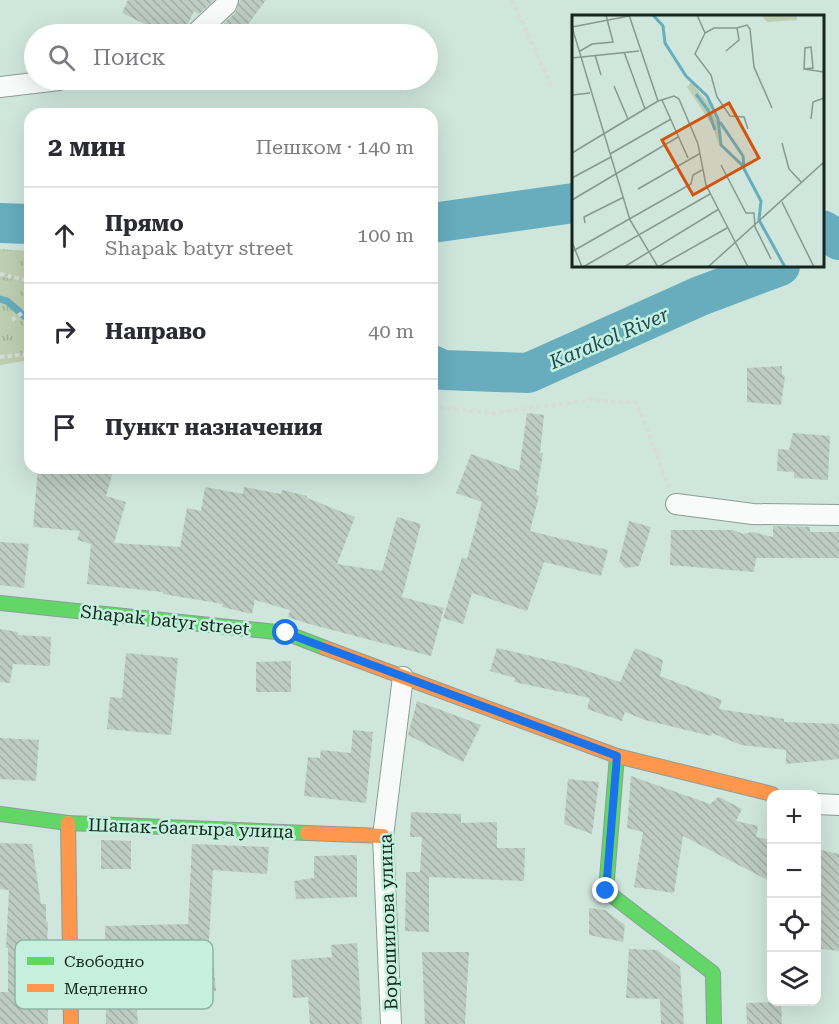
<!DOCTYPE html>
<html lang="ru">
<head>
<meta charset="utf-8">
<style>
	:root { --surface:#fff; --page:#f7f7f7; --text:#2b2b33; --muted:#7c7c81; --line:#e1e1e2 }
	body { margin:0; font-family:"Roboto Serif",serif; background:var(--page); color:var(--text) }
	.controls { position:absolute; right:18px; bottom:18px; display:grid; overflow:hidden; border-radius:12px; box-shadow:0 6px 24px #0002 }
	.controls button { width:54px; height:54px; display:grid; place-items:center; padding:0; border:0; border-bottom:2px solid var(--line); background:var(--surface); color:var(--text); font:30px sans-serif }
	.stop { position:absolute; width:18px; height:18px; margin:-14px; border:4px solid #1a73e8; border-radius:50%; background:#fff }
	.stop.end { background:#1a73e8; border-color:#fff; box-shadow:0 2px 6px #0008 }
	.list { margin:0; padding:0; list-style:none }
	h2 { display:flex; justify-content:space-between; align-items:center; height:78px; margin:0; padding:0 24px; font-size:26px }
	h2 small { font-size:20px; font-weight:400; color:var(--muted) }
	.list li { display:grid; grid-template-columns:39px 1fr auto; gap:18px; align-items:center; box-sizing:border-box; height:96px; padding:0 24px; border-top:2px solid var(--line) }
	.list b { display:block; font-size:22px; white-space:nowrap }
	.list p { margin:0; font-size:20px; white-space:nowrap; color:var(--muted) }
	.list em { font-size:20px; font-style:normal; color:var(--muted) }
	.icon { flex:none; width:33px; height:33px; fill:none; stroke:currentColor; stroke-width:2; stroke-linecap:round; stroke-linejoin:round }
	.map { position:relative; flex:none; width:839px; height:1024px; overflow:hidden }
	.search { position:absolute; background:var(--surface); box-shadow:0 6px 24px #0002; left:24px; top:24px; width:414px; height:66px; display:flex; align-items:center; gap:15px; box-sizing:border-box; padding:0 21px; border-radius:33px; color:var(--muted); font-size:22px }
	.panel { position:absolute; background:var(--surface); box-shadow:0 6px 24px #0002; left:24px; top:108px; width:414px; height:366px; border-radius:18px }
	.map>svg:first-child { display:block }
	.grass { fill:url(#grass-tufts) }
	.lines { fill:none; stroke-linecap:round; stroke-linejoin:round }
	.stream { stroke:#67adbd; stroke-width:7 }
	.river { stroke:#67adbd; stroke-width:40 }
	.building { fill:url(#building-back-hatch) }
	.street-casing { stroke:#8b9d97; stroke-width:22 }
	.fast-casing { stroke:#8b9d97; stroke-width:16 }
	.slow-casing { stroke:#8b9d97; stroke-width:16 }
	.path { stroke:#d5dcda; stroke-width:4; stroke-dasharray:4.5 3; stroke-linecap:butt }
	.street { stroke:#f8fbfa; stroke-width:20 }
	.fast { stroke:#63d668; stroke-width:14 }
	.slow { stroke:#ff974d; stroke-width:14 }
	.route { stroke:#1a73e8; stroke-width:8 }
	.labels { text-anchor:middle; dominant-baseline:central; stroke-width:5; stroke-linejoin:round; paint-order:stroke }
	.street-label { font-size:18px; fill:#15251f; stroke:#c5f0e0 }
	.water-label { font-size:20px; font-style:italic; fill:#234b57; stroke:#c5f0e0 }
	.inset-river { fill:none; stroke:#67adbd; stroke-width:3 }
	.inset-road { fill:none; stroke:#859991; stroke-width:1.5 }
	.view { fill:#d3540e; fill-opacity:0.15; stroke:#d3540e; stroke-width:3 }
	.inset-edge { fill:none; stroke:#15251f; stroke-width:3 }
	.key { fill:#c5f0e0; stroke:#90b3a6; stroke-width:1.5 }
	.key-label { font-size:16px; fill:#15251f }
</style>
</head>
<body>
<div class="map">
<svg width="839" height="1024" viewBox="0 0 839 1024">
	<defs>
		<pattern id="grass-tufts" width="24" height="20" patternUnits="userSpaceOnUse" patternTransform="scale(1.5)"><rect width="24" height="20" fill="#bdcfb0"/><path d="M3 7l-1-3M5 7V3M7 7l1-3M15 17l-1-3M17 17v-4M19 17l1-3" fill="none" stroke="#a2b297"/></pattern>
		<pattern id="building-back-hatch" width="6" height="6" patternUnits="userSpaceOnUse" patternTransform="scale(1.5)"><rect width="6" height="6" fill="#bcccc3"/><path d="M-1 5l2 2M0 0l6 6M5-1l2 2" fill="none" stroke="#a1afa7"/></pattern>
	</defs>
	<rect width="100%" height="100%" fill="#cfe6dd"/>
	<path class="grass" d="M0 249 30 251V360L0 365Z"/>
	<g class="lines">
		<path class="stream" d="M0 299 7 301 30 321"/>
		<path class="river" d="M0 223 30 224
			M432 223 574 203
			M822 230 839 240
			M432 365 443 370 528 373 700 296 780 266"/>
	</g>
	<path class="building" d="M128 0H214L199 14 194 11 183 34H165L122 13Z
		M240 0H266L241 34H222L225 27 222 25 235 13Z
		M782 366V374L785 376 781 405 747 402V368Z
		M527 413 544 415 540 453H543L536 495 539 496 530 531 608 550 601 576 544 562 527 611 472 593 463 624 443 618 462 557 467 559 482 502 456 493 471 454 519 471Z
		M793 433 830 436 828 480 794 478V472L777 471 778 449 789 450Z
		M38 468H114L106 496 126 502 114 543 180 547 187 508 201 511 205 487 243 494 244 487 281 494 282 490 307 496V498L355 517 337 564 382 571 397 517 421 524 402 597 444 608 431 656 302 622 288 617 290 610 255 600 252 614 222 607 223 604 163 594V592L87 584 91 544 77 540 80 531 33 527Z
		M629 521 651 527 639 566 625 568 619 561Z
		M773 526 810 527V532H839V558H756L754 572 670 565 671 530H733L743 534 752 532 773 537Z
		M0 542 29 544 24 588 0 585Z
		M0 629 18 632V635L51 637 50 666 13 664 10 683 0 682Z
		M497 648 569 665 620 682 635 648 663 660 660 676 722 700 719 709 784 719V722L839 724V759L786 764V750L741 745 712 733 711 736 645 720 625 712 622 721 587 709 590 698 514 682 515 678 490 671Z
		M126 653 178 658 171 735 107 729 110 697 122 698Z
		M291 661V692H256V662Z
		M417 701 481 725 463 762 408 735Z
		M353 730 373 732 366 803 304 796 308 757 320 758 321 750 351 753Z
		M0 738 39 740 36 781 0 779Z
		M631 776 710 804 718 797 721 798 742 809 736 821 758 826 756 837 771 840V882L683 836 674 893 634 887 643 832 627 828Z
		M568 779 599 782 592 834 564 824Z
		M411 812 461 814V823L497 822V848H525L524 881 429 877V932L405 931 406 872H420L422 837H410Z
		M101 840 131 841V869H101Z
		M0 843 32 844 41 904H46V922H48L47 951 40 950 39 993H48V1024H0V992H8V948H6L9 890 0 889Z
		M192 844 269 847 267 874 213 870 208 957 213 956 216 991 196 993 194 960 133 957 138 1024H106L105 926 188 924Z
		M816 849 839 854V951L816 948Z
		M357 855V897L296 899 294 881 314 878V856Z
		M589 908 605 910 625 925 623 942 589 935Z
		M357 943 362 1024H310L308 997 293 998 291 960 332 957 331 945Z
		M629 949 657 950 680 967 684 1024H661L660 999 626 998Z
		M422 952H469L465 1024H425Z
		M781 1002 782 1024H747L746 1003Z"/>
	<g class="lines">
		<defs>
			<path id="street" d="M195 34 226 5 228 0
				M0 87 59 80
				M676 504 753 514 839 515
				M816 804 839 805
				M391 1024 383 836 403 677"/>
			<path id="fast" d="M0 603 286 633 325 648
				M617 756 606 891 713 973 714 1024
				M0 814 68 823 307 833"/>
			<path id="slow" d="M325 648 617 756 772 794
				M68 823 71 1024
				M307 833 383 836"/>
		</defs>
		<use href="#street" class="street-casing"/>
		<use href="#fast" class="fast-casing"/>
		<use href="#slow" class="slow-casing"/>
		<path class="path" d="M512 0 551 85
			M0 274 30 281
			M29 281 30 288
			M12 320 25 311 30 302
			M0 357 30 354
			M432 407 494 413 590 400 637 403 669 487"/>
		<use href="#street" class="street"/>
		<use href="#fast" class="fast"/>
		<use href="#slow" class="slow"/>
	</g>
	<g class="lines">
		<path class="route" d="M286 633 617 756 606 891"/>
	</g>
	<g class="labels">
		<g class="street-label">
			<text transform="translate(165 620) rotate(6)">Shapak batyr street</text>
			<text transform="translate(191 828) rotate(2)">Шапак-баатыра улица</text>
			<text transform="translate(388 922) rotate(-92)">Ворошилова улица</text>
		</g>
		<g class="water-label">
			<text transform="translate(609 338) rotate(-23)">Karakol River</text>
		</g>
	</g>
	<g transform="translate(572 15)">
		<rect width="252" height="252" fill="#cfe6dd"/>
		<path d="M189 0H225V5L195 7ZM119 67 137 89 145 107 147 130 140 110 115 72Z" fill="#bdcfb0"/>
		<path class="inset-river" d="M81 0 91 11 93 28 114 61 135 81 146 104 149 130 170 150 189 186 187 205 213 252M124 79 136 95 143 115M148 107 171 141 172 152"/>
		<path class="inset-road" d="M57 0 86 86 102 81 107 84 126 129 134 170 176 252M125 0 133 18M0 12 58 205 86 252 155 213M0 12 57 1M165 13 175 10 178 14 182 52 200 93M133 18 123 39 139 60 145 82 158 101 172 102 176 114M133 18 142 13H165L167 25 154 36M239 32 241 53 232 54 233 33ZM8 36 20 29 41 27 34 0M52 37 73 94M23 40 29 60M0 43 67 36M232 54 252 57M42 71 56 104M0 80 18 78M90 85 116 143M239 104 241 87 252 83M210 128 217 154 230 168M0 138 86 86M38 139 99 104M149 150 174 198H182L183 212 199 244M0 163 39 142M66 174 127 139M0 185 106 122M210 187 242 252M13 208 12 202 52 182M0 227 10 252M1 236 119 169 121 160 130 155M11 252 138 179M52 252 147 194M136 252 252 147"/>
		<path class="view" d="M157 88 187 143 121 180 90 125Z"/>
		<rect width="252" height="252" class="inset-edge"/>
	</g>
	<rect x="15" y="940" width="198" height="69" rx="9" class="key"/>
	<rect x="27" y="957" width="27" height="8" fill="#63d668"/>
	<rect x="27" y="984" width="27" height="8" fill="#ff974d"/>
	<g class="key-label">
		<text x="64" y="967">Свободно</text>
		<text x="64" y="994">Медленно</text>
	</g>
</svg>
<div class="controls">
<button>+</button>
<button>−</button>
<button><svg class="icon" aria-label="locate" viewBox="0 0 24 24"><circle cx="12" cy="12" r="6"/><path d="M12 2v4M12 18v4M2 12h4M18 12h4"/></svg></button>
<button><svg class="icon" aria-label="layers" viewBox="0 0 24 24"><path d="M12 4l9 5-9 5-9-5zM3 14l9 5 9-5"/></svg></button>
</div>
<div class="stop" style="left:286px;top:633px"></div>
<div class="stop end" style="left:606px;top:891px"></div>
<div class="search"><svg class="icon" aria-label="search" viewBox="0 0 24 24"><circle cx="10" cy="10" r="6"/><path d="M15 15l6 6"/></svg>Поиск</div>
<section class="panel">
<h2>2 мин<small>Пешком · 140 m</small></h2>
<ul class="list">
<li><svg class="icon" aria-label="ahead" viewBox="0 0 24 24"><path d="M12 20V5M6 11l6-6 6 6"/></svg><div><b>Прямо</b><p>Shapak batyr street</p></div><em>100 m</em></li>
<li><svg class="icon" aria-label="right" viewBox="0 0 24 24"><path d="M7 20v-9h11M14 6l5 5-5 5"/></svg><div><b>Направо</b></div><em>40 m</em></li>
<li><svg class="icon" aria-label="arrive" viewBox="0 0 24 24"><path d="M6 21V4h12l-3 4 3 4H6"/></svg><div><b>Пункт назначения</b></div></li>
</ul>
</section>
</div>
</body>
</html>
